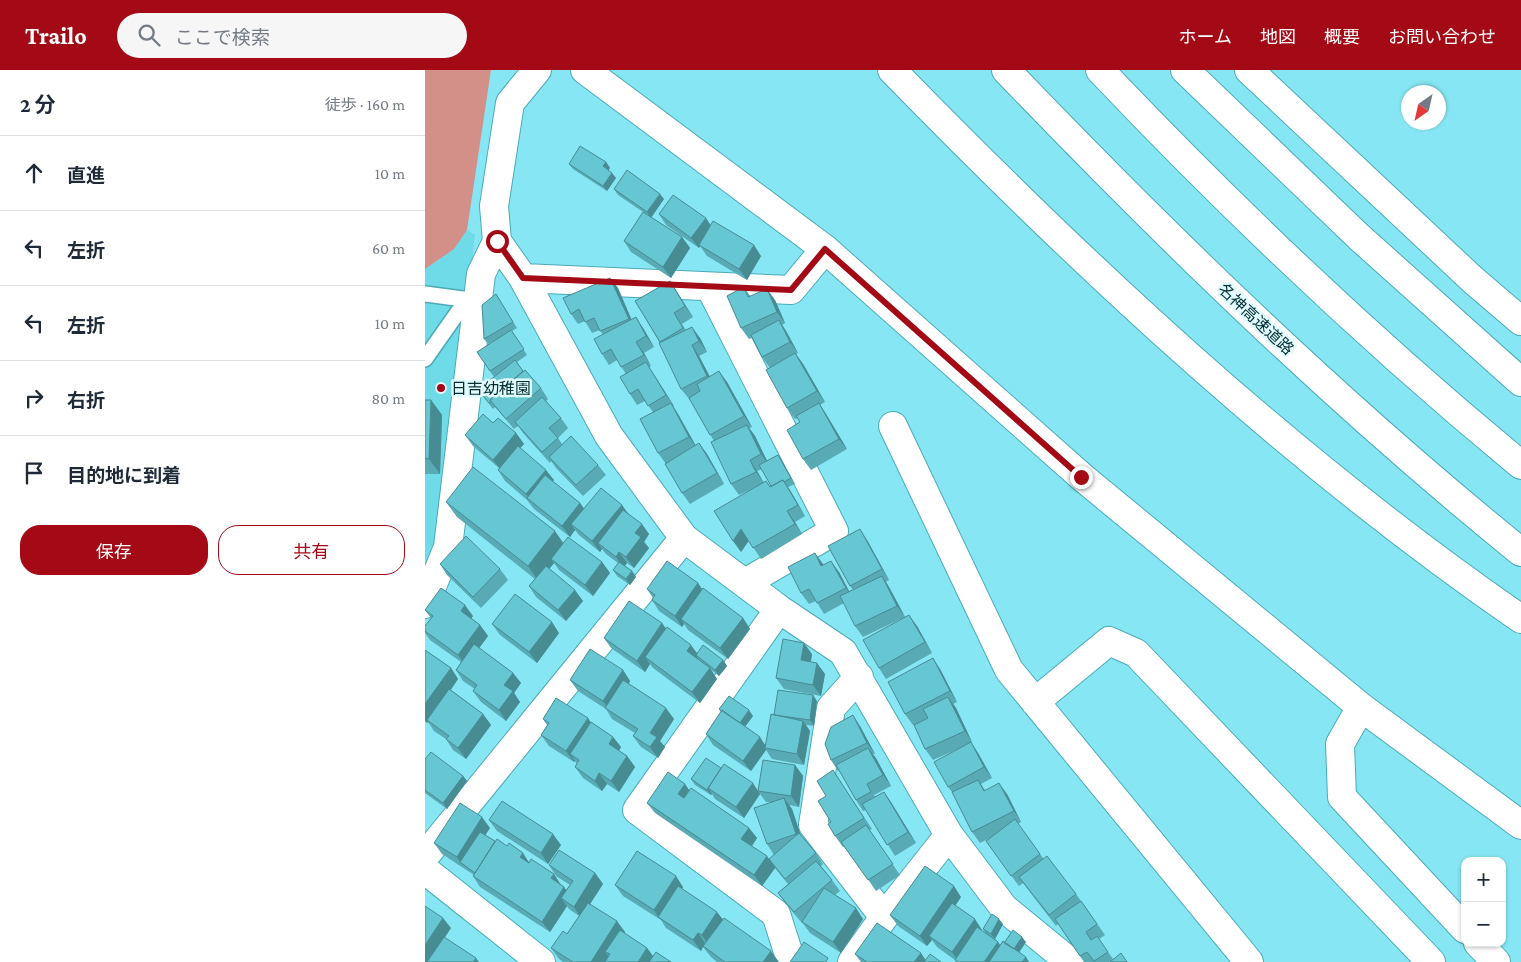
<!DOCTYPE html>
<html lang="ja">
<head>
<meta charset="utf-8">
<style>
	:root { --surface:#fff; --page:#f6f6f7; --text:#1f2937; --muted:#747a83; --line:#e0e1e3; --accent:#a40a15 }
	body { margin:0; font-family:"Crimson Pro","Noto Sans JP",serif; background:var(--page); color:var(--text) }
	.controls { position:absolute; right:15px; bottom:15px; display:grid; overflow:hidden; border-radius:10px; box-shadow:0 1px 4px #0004 }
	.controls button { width:45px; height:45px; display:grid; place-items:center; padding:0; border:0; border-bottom:1px solid var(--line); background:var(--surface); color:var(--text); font:25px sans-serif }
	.compass { position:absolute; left:976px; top:15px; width:45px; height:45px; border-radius:50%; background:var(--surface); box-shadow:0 1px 4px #0004; rotate:214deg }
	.stop { position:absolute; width:15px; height:15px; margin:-11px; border:4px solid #a40a15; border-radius:50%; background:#fff }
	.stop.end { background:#a40a15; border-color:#fff; box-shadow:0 1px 5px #0008 }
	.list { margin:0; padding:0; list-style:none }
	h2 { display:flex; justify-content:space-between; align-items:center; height:65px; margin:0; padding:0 20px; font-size:21px }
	h2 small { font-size:16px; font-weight:400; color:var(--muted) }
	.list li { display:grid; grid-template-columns:32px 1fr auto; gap:15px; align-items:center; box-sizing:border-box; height:75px; padding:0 20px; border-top:1px solid var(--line) }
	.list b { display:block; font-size:19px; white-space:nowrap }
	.list em { font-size:16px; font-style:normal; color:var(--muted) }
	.actions { display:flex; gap:10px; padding:15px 20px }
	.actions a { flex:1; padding:11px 0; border:1px solid var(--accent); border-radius:20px; text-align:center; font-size:18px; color:var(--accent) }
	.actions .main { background:var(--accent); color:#fff }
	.icon { flex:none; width:28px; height:28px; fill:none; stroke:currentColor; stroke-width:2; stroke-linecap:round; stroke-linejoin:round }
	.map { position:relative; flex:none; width:1096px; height:892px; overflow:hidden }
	header { display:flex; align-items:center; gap:30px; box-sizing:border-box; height:70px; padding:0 25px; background:var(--accent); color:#fff }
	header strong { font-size:24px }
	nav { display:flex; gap:28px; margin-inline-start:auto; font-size:18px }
	.search { width:350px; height:45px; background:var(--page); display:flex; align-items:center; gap:12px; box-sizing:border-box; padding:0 18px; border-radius:28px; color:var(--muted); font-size:19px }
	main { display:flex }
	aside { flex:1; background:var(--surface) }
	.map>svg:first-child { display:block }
	.built { fill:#6fdae8 }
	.garden { fill:#d29089 }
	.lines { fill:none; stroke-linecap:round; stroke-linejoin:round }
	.lane-casing { stroke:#4aabb7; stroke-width:18 }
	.street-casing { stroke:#4aabb7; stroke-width:30 }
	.secondary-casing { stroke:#4aabb7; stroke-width:30 }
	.highway-casing { stroke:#4aabb7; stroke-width:30 }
	.lane { stroke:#fff; stroke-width:15 }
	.street { stroke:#fff; stroke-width:28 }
	.secondary { stroke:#fff; stroke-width:28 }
	.highway { stroke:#fff; stroke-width:28 }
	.wall { fill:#58aab5; fill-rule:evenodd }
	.shaded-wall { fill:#478b93 }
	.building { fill:#66c6d2; stroke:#478b93 }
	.route { stroke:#a40a15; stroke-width:6 }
	.poi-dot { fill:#a40a15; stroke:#e1fbff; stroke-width:2 }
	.labels { text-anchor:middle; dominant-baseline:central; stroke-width:5; stroke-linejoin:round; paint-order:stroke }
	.street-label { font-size:16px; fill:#022f34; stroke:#e1fbff }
	.poi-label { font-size:16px; fill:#022f34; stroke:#e1fbff; text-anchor:start }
</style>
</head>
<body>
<header>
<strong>Trailo</strong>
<div class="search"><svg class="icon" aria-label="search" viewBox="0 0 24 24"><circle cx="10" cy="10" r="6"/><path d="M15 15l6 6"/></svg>ここで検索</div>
<nav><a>ホーム</a><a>地図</a><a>概要</a><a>お問い合わせ</a></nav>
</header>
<main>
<aside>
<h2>2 分<small>徒歩 · 160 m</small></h2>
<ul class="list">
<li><svg class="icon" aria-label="ahead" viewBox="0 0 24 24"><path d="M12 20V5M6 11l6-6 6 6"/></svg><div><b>直進</b></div><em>10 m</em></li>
<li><svg class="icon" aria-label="left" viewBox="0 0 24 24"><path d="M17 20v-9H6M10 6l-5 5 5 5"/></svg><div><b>左折</b></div><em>60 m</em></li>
<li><svg class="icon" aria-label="left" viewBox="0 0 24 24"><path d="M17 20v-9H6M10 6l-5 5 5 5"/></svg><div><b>左折</b></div><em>10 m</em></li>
<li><svg class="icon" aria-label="right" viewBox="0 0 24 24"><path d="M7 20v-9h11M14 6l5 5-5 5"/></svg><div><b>右折</b></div><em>80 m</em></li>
<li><svg class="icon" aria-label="arrive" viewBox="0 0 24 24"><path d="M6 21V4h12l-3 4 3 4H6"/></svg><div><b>目的地に到着</b></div></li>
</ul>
<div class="actions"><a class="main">保存</a><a>共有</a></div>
</aside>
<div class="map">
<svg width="1096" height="892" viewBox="0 0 1096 892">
	<rect width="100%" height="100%" fill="#87e6f3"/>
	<path class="built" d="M42 160 50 165 18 437 10 478 0 502V199L29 179Z"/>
	<path class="garden" d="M0 0H66L42 160 29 179 0 199Z"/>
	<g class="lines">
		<defs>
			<path id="lane" d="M0 224 53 231
				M0 289 33 242 53 231"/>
			<path id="street" d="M824 0 1048 210 1096 251
				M72 171 98 208 366 220 400 179
				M98 208 184 366 259 468 354 539 418 582 524 765 579 838 645 892
				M285 217 409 461 320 513
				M468 356 584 600 824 892
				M0 534 23 477 56 204 72 171 69 136 85 33 112 0
				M354 539 212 740 351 844 365 888 362 892
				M434 607 406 638 388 755 459 847
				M610 632 684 571 711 583 1006 892
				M0 786 259 468
				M0 800 116 892
				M427 892 459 847 524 765"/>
			<path id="secondary" d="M160 0 400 179 657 407 936 637 1096 755
				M936 637 915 674 917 727 1040 859
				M1053 873 1071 892"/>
			<path id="highway" d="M467 0C661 199 867 391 1096 549
				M581 0C744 170 913 334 1096 482
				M675 0C807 139 948 273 1096 395
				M760 0 934 167 1096 312"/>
		</defs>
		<use href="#lane" class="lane-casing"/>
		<use href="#street" class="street-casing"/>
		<use href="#secondary" class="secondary-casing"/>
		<use href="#highway" class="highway-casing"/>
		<use href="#lane" class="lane"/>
		<use href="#street" class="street"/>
		<use href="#secondary" class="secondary"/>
		<use href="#highway" class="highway"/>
	</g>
	<path class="wall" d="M181 92 185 98 183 100 191 108 182 121 148 99 144 94Z
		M189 119 239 129 226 147 257 167 265 178 246 208 206 182 199 171 224 146 193 125Z
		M234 144 286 155 336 186 322 210 282 186 275 176 274 178 241 155Z
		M185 208 193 218 206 249 218 258 229 277 219 283 226 296 224 297 249 336H248L253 344 271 376 274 373 282 384 299 414 265 434 257 423 241 394 233 383 228 342 220 331 212 335 205 324 201 304 192 290 184 295 177 284 178 265 175 260 167 263 160 251 153 254 146 244Z
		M245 211 268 247 257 254 261 260 275 268 282 282 274 286 285 307 302 312 327 357 324 358 330 366 342 391 353 385 357 391 370 414 363 417 380 446 370 452 377 464 336 489 324 471 316 482 337 414 314 425 306 414 289 371 265 330 256 319 235 273 210 231ZM337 399 346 416 345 417 339 413 332 401Z
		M319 217 325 226 350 230 360 253 357 255 361 261 373 283 371 284 378 294 400 332 395 335 401 344 422 379 386 400 378 389 375 352 373 348 370 349 362 338 345 298 337 287 327 268 324 269 316 258Z
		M71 224 92 258 87 261 102 285 92 292 98 301 116 318 123 329 121 331 136 348 143 358 133 368 137 374 173 395 181 405 158 426 131 398 126 391 125 393 98 363 93 356 89 359 70 337 68 339 57 325 72 305 69 307 52 282 76 267 63 274 59 269Z
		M0 330H6L17 345 15 404H0Z
		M68 353 91 363 99 374 95 378 129 410 128 412 155 433 159 439 197 435 203 443 224 464 219 472 224 478 209 498 202 493 200 496 207 501 211 507 205 515 192 506 188 500 193 493 181 484 177 479 175 482 154 465 150 460 145 467 109 439 102 430 80 411 73 400 74 398 48 376 40 365Z
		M21 432 138 473 177 492 185 503 168 526 134 500 129 493 124 499 158 531 141 551 111 527 104 516 110 509 32 447Z
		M442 470 464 510 461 512 464 517 480 547 438 567 430 556 419 533 399 544 391 531 384 534 376 523 398 495 414 502 424 521 428 520 425 516Z
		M15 494 75 499 83 510 56 538 22 505Z
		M273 513 277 519 318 548 325 559 303 589 263 560 259 554 257 557 234 541 227 530 228 528 222 519Z
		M0 540 48 546 46 548 55 555 63 566 54 578 88 603 96 613 89 623 95 632 81 651 56 632 48 621 50 619 38 611 31 600 36 592 5 570 0 563V556L6 548Z
		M67 554 134 563 112 593 75 565Z
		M492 556 507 583 461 609 454 598Z
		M241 559 272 583 298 590 302 596 294 606 285 599 292 609 275 633 228 598 225 594 220 602 186 578 179 568Z
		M0 580 26 598 33 609 26 620 58 644 66 655 41 689 28 680 21 669 9 661 3 652 2 653 0 651Z
		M387 584 386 592 400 604 396 626 359 619 351 608Z
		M515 599 532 632 528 634 531 638 547 672 546 673 553 683 567 708 556 714 560 720 582 724 596 752 593 754 618 788 651 824 680 865 674 869 688 889 702 892H659L633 854 631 856 598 813 594 816 561 771 565 768 555 773 547 762 527 722 523 717 533 679 508 690 500 679 489 655H488L480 644Z
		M198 600 205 611 204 614 249 649 235 671 240 677 233 688 216 677 208 666 210 663 187 649 181 639 153 621 145 610Z
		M392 631 389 656 381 655 385 661 379 695 347 689 341 680 326 701 288 675 281 664 296 642 294 639 328 646 320 657 340 675 350 645Z
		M118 649 166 652 188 667 196 677 194 681 202 686 210 697 194 722 182 714 177 721 158 708 150 697 152 694 150 691 149 692 124 676 116 665 122 655Z
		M435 656 450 684H448L466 716 449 725 450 727 459 722 491 773 470 786 441 740 438 741 431 730 414 700 413 701 406 690Z
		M0 689 38 706 42 711 22 739 0 723Z
		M370 695 378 706 374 737 364 735 367 739 376 766 391 783 398 794 396 796 407 810 415 821 410 825 438 849 416 883 385 863 377 852V853L361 834 353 823 363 814 350 798 337 816 230 743 222 733 260 714 264 720 324 758 332 768 327 776 344 789 349 785 342 774 346 732H341L335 724 319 748 290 729 287 724 286 725 270 715 266 709 296 698 333 721Z
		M415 711 447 759 444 760 475 805 451 821 420 776 418 777 410 766 406 752 401 726Z
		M64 750 136 775 123 794 72 761Z
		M65 758 60 765 104 792 139 817 141 820 145 815 131 806 124 795 170 803 178 814 165 834 200 862 199 863 222 878 228 886 246 892H138L134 889 126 878 142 864 154 846 144 839 142 836 125 862 55 817 48 806 49 805 17 784 9 773Z
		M190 815 258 817 257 819 354 892H292L286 887 278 877 276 881 241 858 236 850 198 826Z
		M536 827 530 836 557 860V861L561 864 558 859 578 854 570 869 573 872 575 875 579 873 601 872 594 883 604 892H531L530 890 512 877 507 870 502 876 473 856 465 845Z
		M430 884 500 890 516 892H436Z"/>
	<path class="shaded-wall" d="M181 92 185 98 182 102 178 96Z
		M187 103 191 108 182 121 178 116Z
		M235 124 239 129 226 148 222 142Z
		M281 148 288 159 274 175 275 176 274 178 266 168Z
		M257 167 265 178 246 208 238 197Z
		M329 175 336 186 322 210 314 199Z
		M185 208 193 218 211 260 204 249Z
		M245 211 252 222 268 247 260 236Z
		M342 219 350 230 360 253 352 242Z
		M211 247 218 258 229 277 221 266Z
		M354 250 361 261 373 283 365 272Z
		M267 257 275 268 282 282 274 271Z
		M211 272 219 283 226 296 219 285Z
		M267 275 274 286 290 317 282 306Z
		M370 283 378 294 400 332 392 321Z
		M221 292 249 336 241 325Z
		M294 301 302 312 327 357 319 346Z
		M6 330 17 345 15 404 4 389Z
		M246 333 253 344 272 378 264 367Z
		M394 333 401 344 422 379 414 369Z
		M322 355 330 366 344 395 336 384Z
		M91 363 99 374 76 400 68 390Z
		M274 373 282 384 299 414 292 403Z
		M353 385 357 391 370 414 366 408Z
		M325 390 332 401 339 413 331 402Z
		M121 400 129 410 109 434 101 424Z
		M358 410 365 420 380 446 373 435Z
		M155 433 163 444 146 454 150 460 145 467 137 456Z
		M197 435 204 446 173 473 177 479 175 482 167 471Z
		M362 441 370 452 377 464 370 454Z
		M217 454 224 464 219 472 224 478 209 498 201 487 210 463Z
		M316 459 324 470 316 482 308 471Z
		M435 459 442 470 464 510 457 499Z
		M130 461 141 477 126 489 129 493 114 512 103 496Z
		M194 482 202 493 198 498 191 487Z
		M390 483 398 494 404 507 396 496Z
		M406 491 414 502 428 529 421 518Z
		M177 492 185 503 168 526 160 515Z
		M207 501 211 507 205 515 201 509Z
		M457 506 464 517 480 547 472 536Z
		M273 513 280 524 256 549 259 554 257 557 250 546Z
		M150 520 158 531 141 551 133 540Z
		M40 535 48 546 44 552 36 541Z
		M484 545 492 556 507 583 500 572Z
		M318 548 325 559 303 589 295 578Z
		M127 552 134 563 112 593 104 582Z
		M237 553 245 564 220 587 225 594 220 602 212 591Z
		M55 555 63 566 41 596 33 585Z
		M379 573 387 584 384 601 376 590Z
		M266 575 274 586 271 585 273 587 269 591 262 581Z
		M508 588 515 599 532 632 525 621Z
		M298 590 302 596 294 606 290 600Z
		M392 593 400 604 396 626 388 615Z
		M26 598 33 609 2 653 0 650V634Z
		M285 598 292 609 275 633 267 622Z
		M198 600 205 611 186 642 178 631Z
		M88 603 96 613 89 623 95 632 81 651 74 640 79 615Z
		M388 625 392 631 389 656 385 650Z
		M523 627 531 638 547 672 540 661Z
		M241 638 249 649 235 671 240 677 233 688 225 677V663Z
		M324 640 328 646 318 659 314 654Z
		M58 644 66 655 41 689 33 678Z
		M428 645 435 656 450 684 442 673Z
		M163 648 170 659 145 684 150 691 149 692 141 681Z
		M378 651 385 661 379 695 372 684Z
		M188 667 196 677 191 685 184 674Z
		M335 667 342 678H340L341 680 326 701 318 691Z
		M546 672 553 683 567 708 559 697Z
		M443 678 451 688 466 716 458 705Z
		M202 686 210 697 194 722 186 711Z
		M370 695 378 706 374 737 366 726Z
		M174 703 182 714 177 721 170 711Z
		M38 706 42 711 22 739 18 733Z
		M328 713 335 724 319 748 311 737Z
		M574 713 582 724 596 752 589 741Z
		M260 714 267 725 261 735 253 724Z
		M283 718 287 724 286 725 282 720Z
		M459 722 466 732 491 773 483 762Z
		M359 728 367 739 379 775 371 764Z
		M57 747 65 758 40 796 35 792 32 787Z
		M324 758 332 768 324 780 316 769Z
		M128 764 136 775 123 794 116 783Z
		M98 783 105 794 95 787Z
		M342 786 350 798 337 816 329 805Z
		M170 803 178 814 156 848 149 837Z
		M129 804 136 815 126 808Z
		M251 806 258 817 237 850 234 848 229 840Z
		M529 816 536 827 508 869 504 866 507 870 502 876 495 866Z
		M139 817 147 828H136L142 836 125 862 117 852Z
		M431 838 438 849 416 883 408 872Z
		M292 842 300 852 284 876 277 865Z
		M18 848 26 858 4 892H0V875Z
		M550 849 557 860 535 892H534L527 882Z
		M574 849 578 854 570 869 566 864Z
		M192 851 200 862 185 885 180 882 184 887 181 892H166Z
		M273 863 280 873 276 881 268 870Z
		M597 867 601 872 592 885 588 880Z
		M573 872 580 883 574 892H559Z
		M222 878 230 889 228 892H213Z
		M346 881 354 892H338Z
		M496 883 502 892H489Z
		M601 887 604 892H597Z
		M51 888 54 892H48Z"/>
	<path class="building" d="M155 76 181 92 178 96 187 103 178 116 144 94Z
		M202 100 235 124 222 142 189 119Z
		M248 125 281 148 266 168 234 144Z
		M218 142 257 167 238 197 199 171Z
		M288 151 329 175 314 199 274 175Z
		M185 208 204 249 175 261 169 248 160 252 154 239 146 244 138 228Z
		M245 211 260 236 249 243 258 258 235 272 210 231Z
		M319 217 323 227 342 219 352 242 316 258 302 226Z
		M71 224 88 252 59 269 57 235Z
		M211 247 221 266 211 272 219 285 196 297 186 279 177 284 169 269Z
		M354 250 365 272 337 287 326 265Z
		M267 257 274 271 267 275 282 306 256 319 234 273Z
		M86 260 99 279 65 301 52 282Z
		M370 283 392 321 362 338 341 300Z
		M90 290 98 301 65 330 66 332 64 333 53 320Z
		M221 292 241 325 223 336 213 319 205 324 195 307Z
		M100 300 116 318 81 349 65 330Z
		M294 301 319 346 285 365 264 328 275 321 272 314Z
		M117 327 136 348 124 358 133 368 117 382 90 352Z
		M0 330H6L4 389 0 388Z
		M246 333 264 367 233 383 215 349Z
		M394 333 414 369 378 389 362 360 375 352 371 346Z
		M58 344 68 353 73 348 91 363 68 390 40 365Z
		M322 355 336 384 325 390 331 402 306 414 286 372Z
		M146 366 173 395 151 415 124 387Z
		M274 373 292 403 257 423 240 394Z
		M93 376 121 400 101 424 73 400Z
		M353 385 366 408 359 412 358 410 346 416 334 395Z
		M48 397 130 461 103 496 21 432Z
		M120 405 155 433 137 456 102 428Z
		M358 410 373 435 362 441 370 454 328 478 316 459 308 471 289 441 341 411 345 417Z
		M176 418 197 435 167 471 146 454Z
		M198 440 217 454 210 463 216 467 201 487 194 482 191 487 173 473Z
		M435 459 457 499 425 516 403 476Z
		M41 466 75 499 48 527 15 494Z
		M143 467 177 492 160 515 126 489Z
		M390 483 396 496 406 491 421 518 392 533 384 519 376 523 363 497Z
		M242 491 273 513 250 546 227 530 230 525 222 519Z
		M194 492 207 501 201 509 188 500Z
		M121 496 150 520 133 540 104 516Z
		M457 506 472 536 430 556 415 526Z
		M16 518 40 535 36 541 55 555 33 585 0 561V556L8 546 0 540Z
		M278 518 318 548 295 578 256 549Z
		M90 524 127 552 104 582 67 554Z
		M204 531 237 553 212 591 179 568Z
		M484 545 500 572 454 598 438 570Z
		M242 557 266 575 262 581 285 598 267 622 220 587Z
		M358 569 379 573 376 590 392 593 388 615 351 608Z
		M49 574 88 603 79 615 88 621 74 640 48 621 52 615 31 600Z
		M278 575 298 590 290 600 271 585Z
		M165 579 198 600 178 631 145 610Z
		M0 580 26 598 0 634Z
		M508 588 525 621 480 644 463 612Z
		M198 610 241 638 225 663 232 667 225 677 208 666 213 659 180 638Z
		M24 619 58 644 33 678 21 669 24 666 2 650Z
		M353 620 388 625 385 650 349 645Z
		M304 626 324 640 315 653 294 639Z
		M523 627 540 661 500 679 489 655 503 648 498 639Z
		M131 628 163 648 141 681 116 665 124 653 118 649Z
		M297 640 335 667 318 691 281 664Z
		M346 644 378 651 372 684 340 678Z
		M428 645 442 673 406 690 400 674 406 657Z
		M166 652 188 667 184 674 202 686 186 711 174 703 170 711 150 697 154 690 145 684Z
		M546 672 559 697 523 717 509 692Z
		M443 678 458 705 442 714 446 722 431 730 411 695Z
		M6 682 38 706 18 733 0 720V689Z
		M281 688 296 698 282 720 266 709Z
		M338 690 370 695 366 726 333 721Z
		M299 694 328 713 311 737 283 718Z
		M408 700 439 748 410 766 403 754 406 752 393 731 401 726 392 711Z
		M243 702 260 714 253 724 259 728 266 718 324 758 316 769 342 786 329 805 222 733Z
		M553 710 559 721 574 713 589 741 547 762 527 722Z
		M459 722 483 762 462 775 437 734Z
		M359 728 371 764 342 774 329 738Z
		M77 731 128 764 116 783 64 750Z
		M35 733 57 747 32 787 9 773Z
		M590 749 615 784 586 806 561 771Z
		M441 755 468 794 443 810 416 772Z
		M55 762 70 771 50 803 35 792Z
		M374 763 391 783 360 809 344 789Z
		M72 769 82 776 84 773 98 783 95 787 104 793 106 789 129 804 126 808 139 817 117 852 48 806Z
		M134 780 170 803 149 837 136 828 148 811 124 795Z
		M212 781 251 806 229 840 190 815Z
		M622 786 651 824 624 845 594 807Z
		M391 791 407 810 369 842 353 823Z
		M500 796 529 816 495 866 465 845Z
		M253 816 292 842 277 865 273 863 268 870 233 847Z
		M399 818 431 838 408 872 377 852Z
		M656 831 672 854 661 862 666 870 672 866 683 882 669 891 662 882 655 886 630 849Z
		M163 833 192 851 166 892H148L126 878 138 861 142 864Z
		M527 833 550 849 527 882 504 866Z
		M0 836 18 848 0 875Z
		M567 844 574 849 566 864 558 859Z
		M299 848 346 881 338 892H300L278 876Z
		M452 853 496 883 489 892H442L430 884Z
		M552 857 573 872 559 892H533L530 890Z
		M195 860 222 878 213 892H180L185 884 180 882Z
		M588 860 597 867 589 879 579 873Z
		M19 867 51 888 48 892H2Z
		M578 871 601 887 597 892H564Z
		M379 872 403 888 401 892H365Z
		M231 882 246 892H224Z
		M696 883 702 892H685Z
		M505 884 516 892H499Z"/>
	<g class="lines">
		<path class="route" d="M72 171 98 208 366 220 400 179 656 407"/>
	</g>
	<circle class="poi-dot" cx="16" cy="318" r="5"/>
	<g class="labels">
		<g class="street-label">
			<text transform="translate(831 249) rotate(43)">名神高速道路</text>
		</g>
		<g class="poi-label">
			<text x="26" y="318">日吉幼稚園</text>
		</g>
	</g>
</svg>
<div class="controls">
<button>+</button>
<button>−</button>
</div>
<svg class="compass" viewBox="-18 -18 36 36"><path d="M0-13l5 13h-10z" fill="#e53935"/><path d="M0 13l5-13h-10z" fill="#747a83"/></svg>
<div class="stop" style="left:72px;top:171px"></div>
<div class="stop end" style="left:656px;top:407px"></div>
</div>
</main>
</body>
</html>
